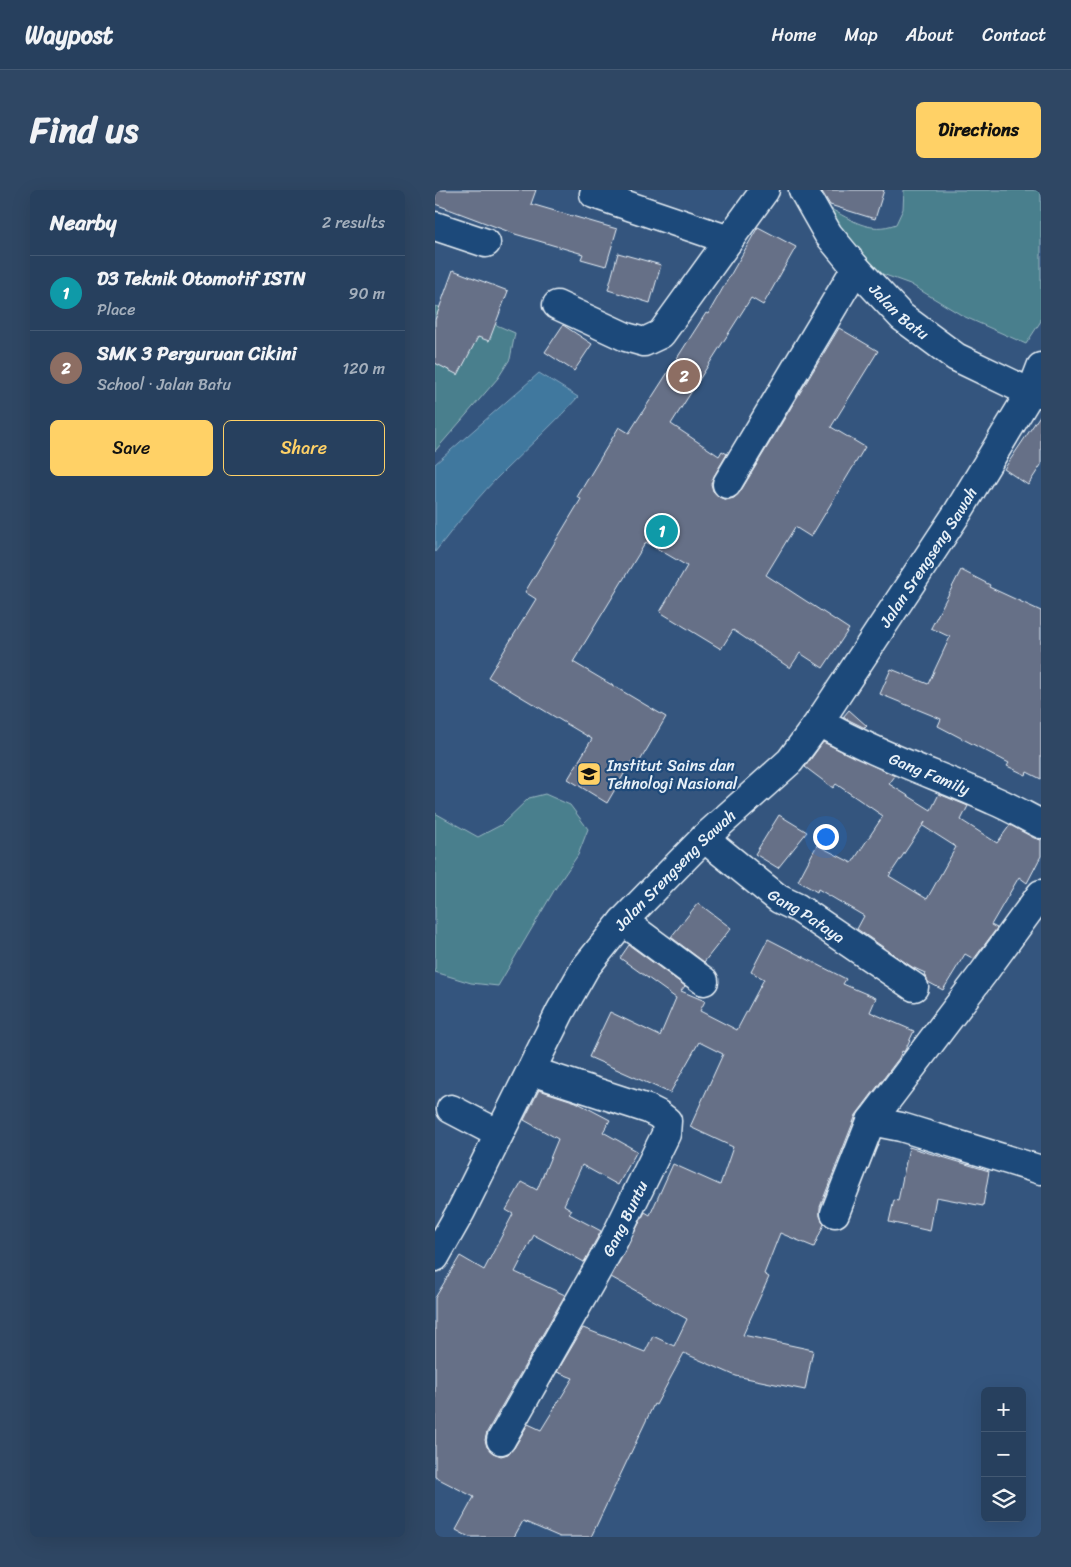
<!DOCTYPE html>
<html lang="en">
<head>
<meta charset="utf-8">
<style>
	:root { --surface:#27405e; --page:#2f4764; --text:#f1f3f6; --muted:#a4afbc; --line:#435973; --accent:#ffd166 }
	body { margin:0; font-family:Sriracha,sans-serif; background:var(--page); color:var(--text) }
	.controls { position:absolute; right:15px; bottom:15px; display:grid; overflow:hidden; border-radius:8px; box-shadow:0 5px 20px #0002 }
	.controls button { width:45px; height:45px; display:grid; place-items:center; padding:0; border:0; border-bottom:1px solid var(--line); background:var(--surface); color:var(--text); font:25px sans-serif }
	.you { position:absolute; left:390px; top:646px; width:18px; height:18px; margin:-12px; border:4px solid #fff; border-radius:50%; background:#1a73e8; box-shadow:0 0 0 8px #1a73e833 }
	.badge { display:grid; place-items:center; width:32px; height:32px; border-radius:50%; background:var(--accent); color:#fff; font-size:16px; font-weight:700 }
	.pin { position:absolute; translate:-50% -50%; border:2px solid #fff; box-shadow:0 1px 5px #0006 }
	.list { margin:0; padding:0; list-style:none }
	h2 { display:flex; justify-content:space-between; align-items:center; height:65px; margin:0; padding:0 20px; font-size:21px }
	h2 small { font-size:16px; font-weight:400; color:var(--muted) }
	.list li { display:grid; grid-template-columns:32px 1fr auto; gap:15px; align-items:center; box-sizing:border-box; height:75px; padding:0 20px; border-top:1px solid var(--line) }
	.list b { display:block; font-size:19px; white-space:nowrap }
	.list p { margin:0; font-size:16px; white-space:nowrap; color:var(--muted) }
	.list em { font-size:16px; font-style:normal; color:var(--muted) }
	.actions { display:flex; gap:10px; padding:15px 20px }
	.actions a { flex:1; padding:11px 0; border:1px solid var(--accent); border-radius:8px; text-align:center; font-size:18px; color:var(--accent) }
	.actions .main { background:var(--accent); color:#111 }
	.icon { flex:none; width:28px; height:28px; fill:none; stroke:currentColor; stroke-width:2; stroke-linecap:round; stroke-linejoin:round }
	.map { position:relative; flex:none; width:606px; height:1347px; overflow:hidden; border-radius:8px }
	header { display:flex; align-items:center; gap:30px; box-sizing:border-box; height:70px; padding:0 25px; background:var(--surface); border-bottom:1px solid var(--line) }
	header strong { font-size:24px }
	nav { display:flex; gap:28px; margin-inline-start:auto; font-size:18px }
	.intro { display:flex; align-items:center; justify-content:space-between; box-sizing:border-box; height:120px; padding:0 30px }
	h1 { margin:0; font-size:35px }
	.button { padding:12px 22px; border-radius:8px; background:var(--accent); color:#111; font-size:18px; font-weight:700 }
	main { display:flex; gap:30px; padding:0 30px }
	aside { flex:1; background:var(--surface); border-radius:8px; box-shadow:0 5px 20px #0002 }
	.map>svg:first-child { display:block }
	.green { fill:#4a7f8d; stroke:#99b8c2 }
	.water { fill:#41789e; stroke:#84a8c2 }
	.building { fill:#666f87; stroke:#e8f1f8; fill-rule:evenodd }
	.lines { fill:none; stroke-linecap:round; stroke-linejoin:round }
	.minor-casing { stroke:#e8f1f8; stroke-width:31 }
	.minor { stroke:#1f4a7a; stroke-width:28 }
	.labels { text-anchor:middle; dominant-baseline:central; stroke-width:4.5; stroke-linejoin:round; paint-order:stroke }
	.street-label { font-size:16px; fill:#e8f1f8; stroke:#1f4a7a }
	.poi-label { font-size:16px; fill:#e8f1f8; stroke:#1f4a7a; text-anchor:start }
</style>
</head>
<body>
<header>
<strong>Waypost</strong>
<nav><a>Home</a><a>Map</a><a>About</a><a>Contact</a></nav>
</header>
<div class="intro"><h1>Find us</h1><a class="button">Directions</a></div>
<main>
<aside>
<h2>Nearby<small>2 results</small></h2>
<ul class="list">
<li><span class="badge" style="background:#0f9aa8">1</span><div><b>D3 Teknik Otomotif ISTN</b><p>Place</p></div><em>90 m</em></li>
<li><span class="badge" style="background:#8d6e63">2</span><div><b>SMK 3 Perguruan Cikini</b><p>School · Jalan Batu</p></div><em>120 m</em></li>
</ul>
<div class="actions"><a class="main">Save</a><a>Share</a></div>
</aside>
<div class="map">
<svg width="606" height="1347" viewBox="0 0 606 1347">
	<rect width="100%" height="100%" fill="#34557e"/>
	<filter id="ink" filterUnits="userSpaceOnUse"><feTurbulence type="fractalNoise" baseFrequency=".02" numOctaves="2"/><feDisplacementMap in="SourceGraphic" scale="10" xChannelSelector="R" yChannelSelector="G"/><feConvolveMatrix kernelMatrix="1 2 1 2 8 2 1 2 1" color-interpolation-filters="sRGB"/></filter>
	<g filter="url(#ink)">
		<path class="green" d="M469 0H606V131L591 154 528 126 475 94 428 77 398 58 394 18C417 30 434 44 461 34L468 19Z
			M0 116 43 127 80 143 75 169 63 188 0 261Z
			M110 604 135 615 153 639 143 665 120 699 63 796 36 793 0 782V623L43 647 66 635 94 608Z"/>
		<path class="water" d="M104 183 143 207C120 233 94 256 70 280 44 305 22 334 0 362V274Z"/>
		<path class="building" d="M0 0H101L96 14 182 39 171 76 146 69 148 64 80 44 0 14Z
			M386 0H449L440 29 395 15Z
			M323 37 361 57 328 115 316 108 236 234 284 266 287 261 292 264 279 286 276 294 278 301 284 307 291 310 299 308 305 302 404 138 443 161 396 237 430 257 376 347 360 337 331 385 414 439 388 478 365 463 355 478 298 440 286 459 225 422 252 376 211 352 138 472 231 527 202 576 196 572 172 613 133 589 157 549 53 487 101 409 90 402 146 309 142 307 184 237 194 243 271 123 273 124Z
			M183 63 226 75 215 113 173 100Z
			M18 80 73 101 54 151 43 147 23 185 0 173V130Z
			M128 135 157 154 139 181 110 162Z
			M606 224V275L593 295 569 279Z
			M526 380 555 395 554 397 606 421V589L592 582 591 585 572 576 574 573 503 536 506 529 445 504 456 479 493 494 515 447 496 438Z
			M414 520 432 536 430 538 408 527Z
			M388 552 460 586 454 594 496 620 504 604 533 616 526 630 562 653 575 635 599 648 606 650V666L592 693 584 687 556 735 562 738 539 769 530 764 508 800 493 792 489 785 490 783 477 777 422 739 429 726 383 699 382 702 363 691 382 655 417 673 448 626 401 594 398 598 370 577ZM490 632 488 636 521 657 492 709 454 686Z
			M344 625 372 642 343 678 320 664Z
			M263 713 296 738 269 772 236 747Z
			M333 749 411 789 408 794 441 808 435 822 479 841 471 858 469 862 467 861 464 868 421 925 385 1017V1026L389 1034 379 1057 345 1043 329 1084 334 1087 308 1145 378 1160 370 1200 301 1186 249 1163 221 1215 219 1214 156 1347H125L88 1331 79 1347H34L21 1340 39 1307 0 1287V1108L25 1066 49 1080 78 1024 71 1020 87 992 102 1000 123 949 89 930 104 900 141 912 175 930 168 942 202 961 183 995 147 975 129 1015 137 1020 134 1024 166 1041 149 1072 99 1045 80 1082 130 1105 52 1242 50 1250 52 1257 58 1263 66 1266 73 1264 79 1258 93 1234 106 1240 138 1188 122 1182 148 1138 210 1162 218 1146 239 1156 252 1129 176 1087 210 1022 215 1025 238 974 285 995 298 957 255 937 288 864 264 852 235 903 154 867 175 822 225 846 241 808 185 768 194 755 250 796 246 801 270 811 265 821 302 840 329 789 316 782Z
			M474 957 554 981 548 1016 501 1007 495 1041 454 1032 459 1010 463 1011Z"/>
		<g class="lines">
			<defs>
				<g id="minor">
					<path id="s1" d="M368 0 393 44 421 78 467 127 521 167 596 203 606 177"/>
					<path d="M159 4 294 50"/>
					<path d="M0 36 51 53"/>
					<path d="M122 115 191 147 209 152 226 144 330 0"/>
					<path d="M292 294 421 78"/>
					<path id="s2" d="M384 532C439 564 500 584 558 610 575 617 590 626 606 634"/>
					<path id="s3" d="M269 648 344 709 363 718 479 797"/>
					<path d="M188 731 269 791"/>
					<path d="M16 919 64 944"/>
					<path d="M436 931 466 937 606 980"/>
					<path d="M400 1023 436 931 549 782 606 704"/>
					<path id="s4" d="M0 1067 26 1021 125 822 150 778 188 731 269 648 355 571 384 532 523 322 592 208 596 203H606"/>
					<path id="s5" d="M66 1250 177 1054 231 944 232 931 223 924 213 919 96 881"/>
				</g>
			</defs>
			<use href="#minor" class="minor-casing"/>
			<use href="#minor" class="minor"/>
		</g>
	</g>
	<defs>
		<symbol id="university-square" viewBox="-11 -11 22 22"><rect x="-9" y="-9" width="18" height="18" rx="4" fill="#ffd166" stroke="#1f4a7a"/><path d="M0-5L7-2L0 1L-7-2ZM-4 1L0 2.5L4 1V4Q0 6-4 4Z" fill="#111"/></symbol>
	</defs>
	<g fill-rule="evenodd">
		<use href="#university-square" x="140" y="570" width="28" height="28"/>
	</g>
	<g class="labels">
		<g class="street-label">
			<text stroke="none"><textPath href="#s1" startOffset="156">Jalan Batu</textPath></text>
			<text stroke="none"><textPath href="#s4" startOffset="864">Jalan Srengseng Sawah</textPath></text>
			<text stroke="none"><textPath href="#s2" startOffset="122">Gang Family</textPath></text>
			<text stroke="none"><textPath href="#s4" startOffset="459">Jalan Srengseng Sawah</textPath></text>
			<text stroke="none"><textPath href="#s3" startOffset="129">Gang Pataya</textPath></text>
			<text stroke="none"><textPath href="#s5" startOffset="254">Gang Buntu</textPath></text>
		</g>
		<g class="poi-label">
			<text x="172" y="575">Institut Sains dan<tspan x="172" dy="18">Tehnologi Nasional</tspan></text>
		</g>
	</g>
</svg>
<div class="controls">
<button>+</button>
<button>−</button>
<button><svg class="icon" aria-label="layers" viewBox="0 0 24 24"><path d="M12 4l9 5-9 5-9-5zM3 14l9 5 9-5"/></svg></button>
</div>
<div class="you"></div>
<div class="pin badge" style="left:227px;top:341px;background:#0f9aa8">1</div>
<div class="pin badge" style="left:249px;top:186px;background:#8d6e63">2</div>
</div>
</main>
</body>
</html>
